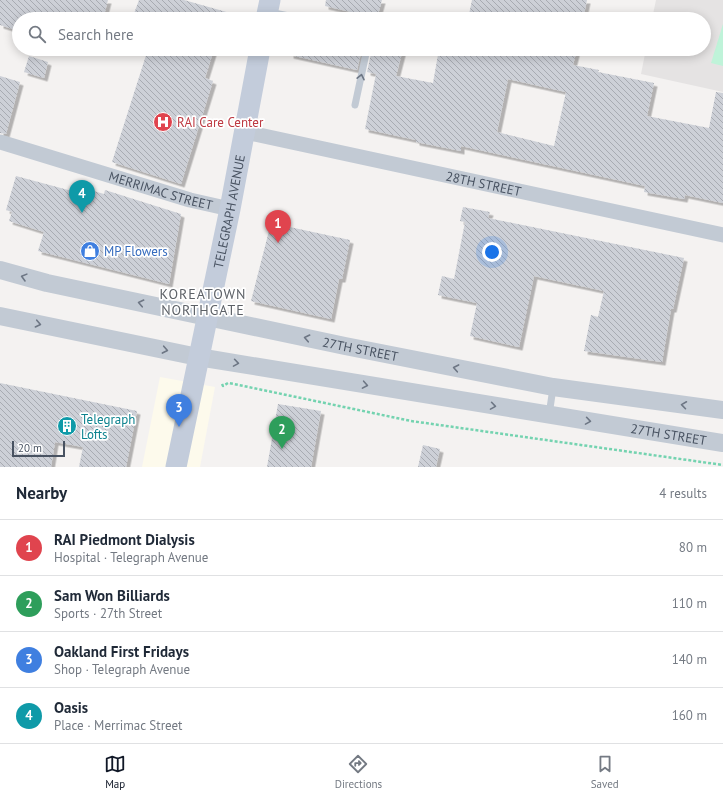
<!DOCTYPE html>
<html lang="en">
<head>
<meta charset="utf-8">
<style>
	:root { --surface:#fff; --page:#f6f6f7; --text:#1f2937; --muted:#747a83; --line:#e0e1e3; --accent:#111827 }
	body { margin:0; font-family:"PT Sans",sans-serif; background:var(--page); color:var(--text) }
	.scale { position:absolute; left:12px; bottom:10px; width:53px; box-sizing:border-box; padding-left:4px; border:2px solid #485261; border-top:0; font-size:11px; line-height:14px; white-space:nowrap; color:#485261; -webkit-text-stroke:3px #fff; paint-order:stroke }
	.you { position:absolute; left:492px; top:252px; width:14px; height:14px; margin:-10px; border:3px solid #fff; border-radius:50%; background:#1a73e8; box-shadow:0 0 0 6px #1a73e833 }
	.badge { display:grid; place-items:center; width:26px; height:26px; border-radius:50%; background:var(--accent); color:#fff; font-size:13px; font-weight:700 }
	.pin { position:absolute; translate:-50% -33px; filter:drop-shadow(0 1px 2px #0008) }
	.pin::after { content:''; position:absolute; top:21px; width:14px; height:12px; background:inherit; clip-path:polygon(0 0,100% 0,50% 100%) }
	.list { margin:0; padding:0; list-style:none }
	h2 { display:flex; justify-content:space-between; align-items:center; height:52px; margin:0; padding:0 16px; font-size:17px }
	h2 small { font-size:13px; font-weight:400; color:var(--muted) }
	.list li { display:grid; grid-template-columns:26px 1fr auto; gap:12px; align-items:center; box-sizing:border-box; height:56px; padding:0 16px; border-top:1px solid var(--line) }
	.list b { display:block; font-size:15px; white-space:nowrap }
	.list p { margin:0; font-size:13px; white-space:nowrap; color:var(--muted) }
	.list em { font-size:13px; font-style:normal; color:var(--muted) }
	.icon { flex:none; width:22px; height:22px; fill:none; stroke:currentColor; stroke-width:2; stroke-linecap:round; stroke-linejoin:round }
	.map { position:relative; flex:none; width:723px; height:467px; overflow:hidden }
	.search { position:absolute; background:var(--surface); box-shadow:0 2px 10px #0003; left:12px; right:12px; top:12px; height:44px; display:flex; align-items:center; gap:10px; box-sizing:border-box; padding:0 14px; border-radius:22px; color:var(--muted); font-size:15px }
	.sheet { height:276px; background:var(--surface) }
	nav { display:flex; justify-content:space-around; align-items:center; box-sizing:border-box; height:56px; border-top:1px solid var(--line); background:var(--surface); font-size:11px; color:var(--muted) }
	nav a { display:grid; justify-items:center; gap:2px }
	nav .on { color:var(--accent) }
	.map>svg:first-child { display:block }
	.commercial { fill:#fdfaec }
	.education { fill:#e5e3e3 }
	.pitch { fill:#bff3d9 }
	.building { fill:url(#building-back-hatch); fill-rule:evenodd; filter:url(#shadow) }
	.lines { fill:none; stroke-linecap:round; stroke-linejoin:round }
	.path { stroke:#74d3b0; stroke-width:2.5; stroke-dasharray:3 2; stroke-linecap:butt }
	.service { stroke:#c2cad4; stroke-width:7 }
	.minor { stroke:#c2cad4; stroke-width:15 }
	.tertiary { stroke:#c2cad4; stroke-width:18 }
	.secondary { stroke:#c3ccdb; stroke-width:21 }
	.oneway { stroke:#6d7684 }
	.labels { text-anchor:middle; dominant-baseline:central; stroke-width:3.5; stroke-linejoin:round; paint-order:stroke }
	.health-label { font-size:13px; fill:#be3a42; stroke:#fff; text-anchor:start }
	.street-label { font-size:13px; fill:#485261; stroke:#fff }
	.shop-label { font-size:13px; fill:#366cbe; stroke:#fff; text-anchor:start }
	.culture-label { font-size:13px; fill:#0d838f; stroke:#fff; text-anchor:start }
	.neighbourhood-label { font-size:14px; letter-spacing:1px; fill:#5d6167; stroke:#fff }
</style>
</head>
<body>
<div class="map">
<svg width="723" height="467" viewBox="0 0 723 467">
	<defs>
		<pattern id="building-back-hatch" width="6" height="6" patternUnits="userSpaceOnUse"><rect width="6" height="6" fill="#cdd0d7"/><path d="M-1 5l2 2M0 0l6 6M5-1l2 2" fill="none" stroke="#a8abb2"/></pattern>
		<filter id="shadow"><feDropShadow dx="3.5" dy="3.5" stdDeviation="0" flood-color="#0004"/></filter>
	</defs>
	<rect width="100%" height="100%" fill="#f4f2f1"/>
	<path class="commercial" d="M160 377 215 387 200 467H142Z"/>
	<path class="education" d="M656 0H723V92L641 74 646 49H704V19H652Z"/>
	<path class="pitch" d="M723 24V66L711 63Z"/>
	<path class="building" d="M0 0H108L103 19H19V31L0 25Z
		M139 0H184L237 15 236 19H132Z
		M326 0H382L377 18 325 6Z
		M472 0H587L583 19H468Z
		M148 49H214L205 78 213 81 181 184 112 162Z
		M291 49H362L357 70 290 55Z
		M372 49H403L396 76 433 83 439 49H577L573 65 599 70 598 72 654 83 647 116 709 128 716 92 723 93V203L685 195 684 199 644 192 645 186 461 146V151L416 142V140L365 129 376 74 367 72ZM508 79 566 92 554 146 497 132Z
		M29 56 48 62 44 78 24 72Z
		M0 76 20 82 6 134 0 133Z
		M16 176 72 191 73 185 104 194 105 190 181 214 169 284 38 251 44 232 9 221 12 212 6 210Z
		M463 207 490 212 488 218 684 258 673 309H671L662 362 584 351 591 315 598 317 604 291 534 276 519 347 470 336 477 303 438 295 442 276 454 279 465 222 460 221Z
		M271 223 350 240 342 279H339L331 319 251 301Z
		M0 383 137 411 126 467H79L83 447 55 442 51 467H0Z
		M278 404 321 411 311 467H267Z
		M423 445 440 449 436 467H418Z"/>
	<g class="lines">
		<path class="path" d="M222 384 223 386 228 383 234 384 411 421 723 465"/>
		<path class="service" d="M269 12 304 19
			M355 105 367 49
			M549 415 553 388"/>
		<g class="minor">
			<path id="s1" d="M245 132 723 235"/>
			<path id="s2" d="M0 142 190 200 230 209"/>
		</g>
		<g class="tertiary">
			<path id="s3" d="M0 270 47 283 345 346 553 387 723 410"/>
			<path id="s4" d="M0 316 198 357 723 443"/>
		</g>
		<g class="secondary">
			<path d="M266 19 270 0"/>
			<path id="s5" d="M176 467 230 209 260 49"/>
		</g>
	</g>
	<defs><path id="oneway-chevron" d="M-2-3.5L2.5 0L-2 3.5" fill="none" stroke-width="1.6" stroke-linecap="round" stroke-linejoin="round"/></defs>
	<g class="oneway">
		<use href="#oneway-chevron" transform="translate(361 77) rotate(-78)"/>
		<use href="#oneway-chevron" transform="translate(24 277) rotate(-165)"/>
		<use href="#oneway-chevron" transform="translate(141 303) rotate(-168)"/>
		<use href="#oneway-chevron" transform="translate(38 324) rotate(12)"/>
		<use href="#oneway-chevron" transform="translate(307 338) rotate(-168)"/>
		<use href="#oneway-chevron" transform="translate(165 350) rotate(11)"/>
		<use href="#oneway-chevron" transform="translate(236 363) rotate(9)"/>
		<use href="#oneway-chevron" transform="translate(456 368) rotate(-169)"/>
		<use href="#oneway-chevron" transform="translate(365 385) rotate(10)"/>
		<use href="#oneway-chevron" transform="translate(684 405) rotate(-172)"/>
		<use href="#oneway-chevron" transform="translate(493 406) rotate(9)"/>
		<use href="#oneway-chevron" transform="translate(588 421) rotate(9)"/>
	</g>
	<defs>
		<symbol id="hospital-disc" viewBox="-11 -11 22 22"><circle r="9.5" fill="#e0444e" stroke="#fff"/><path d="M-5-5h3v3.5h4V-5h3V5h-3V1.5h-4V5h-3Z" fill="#fff"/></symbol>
		<symbol id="shop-disc" viewBox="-11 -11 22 22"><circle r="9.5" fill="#3f7fe0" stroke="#fff"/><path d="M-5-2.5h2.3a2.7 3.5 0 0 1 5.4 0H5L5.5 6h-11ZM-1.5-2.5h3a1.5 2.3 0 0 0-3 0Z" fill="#fff"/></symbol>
		<symbol id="building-disc" viewBox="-11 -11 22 22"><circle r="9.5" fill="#0f9aa8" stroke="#fff"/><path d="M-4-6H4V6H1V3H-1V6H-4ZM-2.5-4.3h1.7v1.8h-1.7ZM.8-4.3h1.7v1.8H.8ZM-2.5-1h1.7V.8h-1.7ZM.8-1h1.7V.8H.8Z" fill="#fff"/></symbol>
	</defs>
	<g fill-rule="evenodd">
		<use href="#hospital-disc" x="152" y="111" width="22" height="22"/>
		<use href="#shop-disc" x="79" y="240" width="22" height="22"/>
		<use href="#building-disc" x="56" y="415" width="22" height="22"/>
	</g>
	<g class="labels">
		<g class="health-label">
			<text x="177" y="122">RAI Care Center</text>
		</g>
		<g class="street-label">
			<text stroke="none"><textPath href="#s1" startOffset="244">28TH STREET</textPath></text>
			<text stroke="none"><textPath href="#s2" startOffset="168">MERRIMAC STREET</textPath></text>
			<text stroke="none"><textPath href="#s5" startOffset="261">TELEGRAPH AVENUE</textPath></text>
			<text stroke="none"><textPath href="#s3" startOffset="369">27TH STREET</textPath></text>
			<text stroke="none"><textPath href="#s4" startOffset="679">27TH STREET</textPath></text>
		</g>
		<g class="shop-label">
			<text x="104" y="251">MP Flowers</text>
		</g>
		<g class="culture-label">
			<text x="81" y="419">Telegraph<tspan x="81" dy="15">Lofts</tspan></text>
		</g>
		<g class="neighbourhood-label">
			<text x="203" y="294">KOREATOWN<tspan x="203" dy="16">NORTHGATE</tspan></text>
		</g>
	</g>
</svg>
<div class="scale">20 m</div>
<div class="you"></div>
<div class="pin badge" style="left:278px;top:243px;background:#e0444e">1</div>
<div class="pin badge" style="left:282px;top:449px;background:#2e9e5b">2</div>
<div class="pin badge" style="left:179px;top:427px;background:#3f7fe0">3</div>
<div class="pin badge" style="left:82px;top:213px;background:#0f9aa8">4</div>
<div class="search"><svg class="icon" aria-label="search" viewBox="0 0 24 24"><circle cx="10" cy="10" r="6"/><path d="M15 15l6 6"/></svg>Search here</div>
</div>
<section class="sheet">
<h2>Nearby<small>4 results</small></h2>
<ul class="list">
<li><span class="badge" style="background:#e0444e">1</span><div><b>RAI Piedmont Dialysis</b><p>Hospital · Telegraph Avenue</p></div><em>80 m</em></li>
<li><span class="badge" style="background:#2e9e5b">2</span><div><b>Sam Won Billiards</b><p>Sports · 27th Street</p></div><em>110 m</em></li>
<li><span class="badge" style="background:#3f7fe0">3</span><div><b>Oakland First Fridays</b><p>Shop · Telegraph Avenue</p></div><em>140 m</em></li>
<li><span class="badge" style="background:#0f9aa8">4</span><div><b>Oasis</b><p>Place · Merrimac Street</p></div><em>160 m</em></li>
</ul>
</section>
<nav>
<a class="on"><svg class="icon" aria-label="map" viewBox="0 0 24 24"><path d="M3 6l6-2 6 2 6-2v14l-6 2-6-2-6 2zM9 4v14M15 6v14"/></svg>Map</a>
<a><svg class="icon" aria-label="directions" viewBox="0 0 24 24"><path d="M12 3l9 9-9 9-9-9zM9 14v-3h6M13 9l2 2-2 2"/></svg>Directions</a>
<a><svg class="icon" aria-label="saved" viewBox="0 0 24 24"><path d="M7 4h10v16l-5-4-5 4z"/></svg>Saved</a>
</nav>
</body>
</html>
